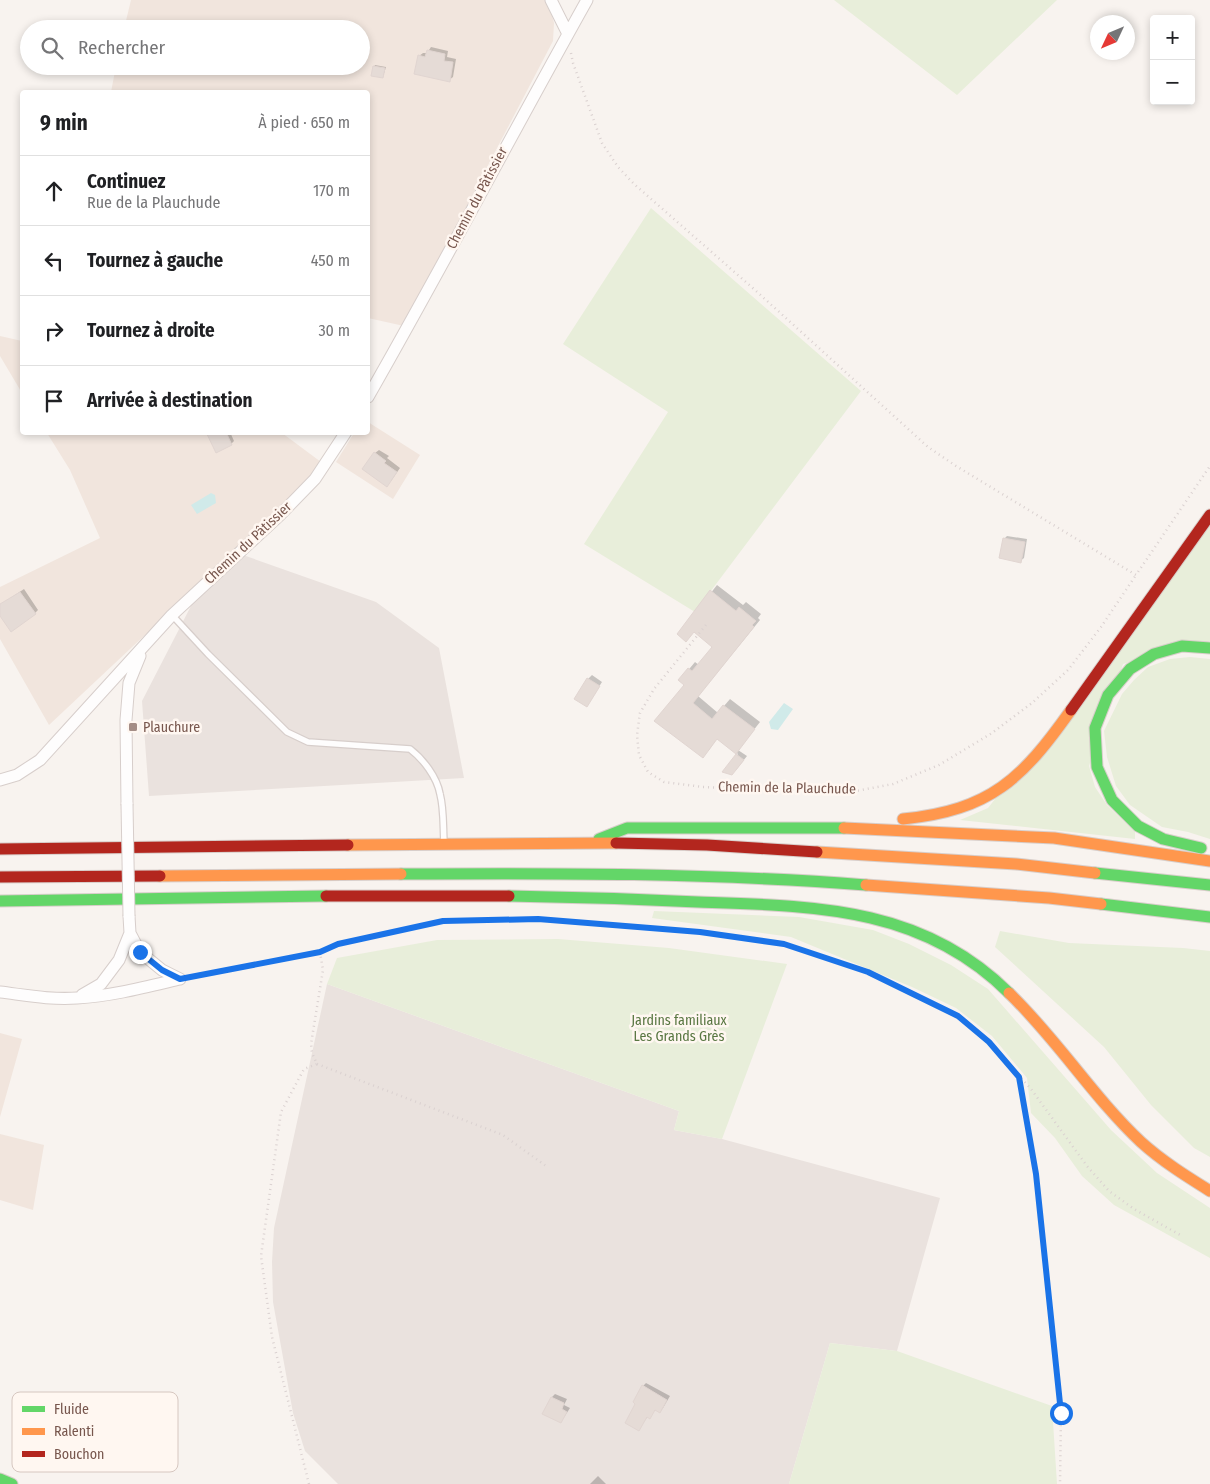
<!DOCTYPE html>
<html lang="fr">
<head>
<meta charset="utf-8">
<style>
	:root { --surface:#fff; --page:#f6f6f6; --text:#202124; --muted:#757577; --line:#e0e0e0 }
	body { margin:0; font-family:"Fira Sans Condensed",sans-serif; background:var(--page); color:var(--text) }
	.controls { position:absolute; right:15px; top:15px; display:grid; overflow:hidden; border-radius:5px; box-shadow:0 2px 8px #0003 }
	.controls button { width:45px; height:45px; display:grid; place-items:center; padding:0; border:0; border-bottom:1px solid var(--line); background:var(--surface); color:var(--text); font:25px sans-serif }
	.compass { position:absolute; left:1090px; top:15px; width:45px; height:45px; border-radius:50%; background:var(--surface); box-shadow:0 2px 8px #0003; rotate:226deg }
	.stop { position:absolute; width:15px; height:15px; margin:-11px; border:4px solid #1a73e8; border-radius:50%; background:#fff }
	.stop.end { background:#1a73e8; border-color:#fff; box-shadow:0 1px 5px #0008 }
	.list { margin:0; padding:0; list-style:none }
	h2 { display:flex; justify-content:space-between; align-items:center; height:65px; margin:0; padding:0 20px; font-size:21px }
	h2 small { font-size:16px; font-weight:400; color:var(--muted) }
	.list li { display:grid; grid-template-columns:32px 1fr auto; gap:15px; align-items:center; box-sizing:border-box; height:70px; padding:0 20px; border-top:1px solid var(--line) }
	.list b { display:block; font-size:19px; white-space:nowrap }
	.list p { margin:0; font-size:16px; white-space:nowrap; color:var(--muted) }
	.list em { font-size:16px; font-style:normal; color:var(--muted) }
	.icon { flex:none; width:28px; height:28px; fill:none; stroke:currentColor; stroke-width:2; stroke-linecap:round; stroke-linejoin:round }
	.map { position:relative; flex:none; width:1210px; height:1484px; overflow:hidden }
	.search { position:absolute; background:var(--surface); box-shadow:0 2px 8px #0003; left:20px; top:20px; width:350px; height:55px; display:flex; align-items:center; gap:12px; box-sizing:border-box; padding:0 18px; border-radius:28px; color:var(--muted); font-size:19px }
	.panel { position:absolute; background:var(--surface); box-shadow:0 2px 8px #0003; left:20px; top:90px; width:350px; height:345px; border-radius:5px }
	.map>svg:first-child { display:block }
	.residential { fill:#f1e5dd }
	.industrial { fill:#eae2de }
	.green { fill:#e8eeda }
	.water { fill:#d0eae9 }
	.shadow { fill:#0003 }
	.building { fill:#e5dbd6; stroke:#e1d5d1 }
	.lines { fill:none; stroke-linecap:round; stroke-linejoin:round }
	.lane-casing { stroke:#d7cecb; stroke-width:8 }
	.street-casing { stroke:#d7cecb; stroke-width:13 }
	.fast-casing { stroke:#d8ceca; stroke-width:13 }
	.slow-casing { stroke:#d8ceca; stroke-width:13 }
	.jam-casing { stroke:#d8ceca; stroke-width:13 }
	.path { stroke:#dad1d0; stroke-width:2.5; stroke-dasharray:1 4; stroke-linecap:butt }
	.lane { stroke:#fefdfd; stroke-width:5.5 }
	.street { stroke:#fefdfd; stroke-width:11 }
	.fast { stroke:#63d668; stroke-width:11 }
	.slow { stroke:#ff974d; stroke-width:11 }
	.jam { stroke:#b3261e; stroke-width:11 }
	.street-bridge-casing { stroke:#d7cecb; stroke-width:13; stroke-linecap:butt }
	.street-bridge { stroke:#fefdfd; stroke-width:11 }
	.route { stroke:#1a73e8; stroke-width:6 }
	.poi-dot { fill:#a48d86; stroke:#fff7f1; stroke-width:2 }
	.labels { text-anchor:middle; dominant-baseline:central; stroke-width:5; stroke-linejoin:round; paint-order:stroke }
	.street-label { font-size:14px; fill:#77564d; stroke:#fff7f1 }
	.poi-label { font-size:14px; fill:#77564d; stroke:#fff7f1; text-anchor:start }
	.park-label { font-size:14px; fill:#597742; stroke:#fff7f1 }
	.key { fill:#fff7f1; stroke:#d6c7c0; stroke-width:1 }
	.key-label { font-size:14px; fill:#77564d }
</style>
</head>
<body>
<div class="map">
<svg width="1210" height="1484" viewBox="0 0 1210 1484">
	<rect width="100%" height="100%" fill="#f8f3ef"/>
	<path class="residential" d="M131 0H548L554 23 553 41 404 326 368 318V92H111L116 66H361V29H124Z
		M0 336 22 341V393L0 356Z
		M368 422 420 455 393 499 336 462 354 433 368 432Z
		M47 433H282L321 462 308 479 275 513 49 725 0 639V587L100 538 70 470Z
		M0 1033 22 1039 0 1117Z
		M0 1134 44 1145 33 1210 0 1200Z"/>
	<path class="industrial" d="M243 555 376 602 439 648 464 778 149 796 142 701 192 604Z
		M327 984 679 1111 674 1130 722 1139 940 1198 897 1351 830 1343 789 1484H338L305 1451 293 1413 273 1302 272 1262 274 1228Z"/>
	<path class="green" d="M834 0H1057L957 95Z
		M651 208 861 391 695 612 584 544 668 412 563 344Z
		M1210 526V641L1123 664 1089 766 1095 787 1107 805 1135 832V839L960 820 988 808Z
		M1190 657 1210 659V839L1188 832 1162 827 1130 805 1116 786 1107 757 1104 731 1122 694 1134 680 1148 667 1170 659Z
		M654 911 799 917 873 930 909 944 951 965 988 989 1111 1130 1157 1173 1210 1208V1258L1114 1205 1082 1176 1055 1138 1031 1113 1027 1078 992 1036 956 1008 912 987 791 937 652 918Z
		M1000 931 1069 943 1183 948 1210 951V1157L1194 1148 1151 1105 1104 1047 995 947Z
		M558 939 669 948 787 964 722 1139 674 1130 679 1111 327 984 337 958 437 940Z
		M830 1343 897 1351 1052 1406 1057 1484H789Z"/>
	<path class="water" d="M211 493 215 495 216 503 197 514 191 505Z
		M784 703 793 709 778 730 771 729 769 722Z"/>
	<path class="shadow" d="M332 23 347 27V29H328Z
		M431 47 448 51 447 57 456 59 453 77 449 80 419 56 423 53H427Z
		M375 65 386 67 383 77 374 67Z
		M207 432H230L234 441 231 444Z
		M379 450 389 456 387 458 400 468 391 481 375 453Z
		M1007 536 1027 539 1024 558 1020 561 1004 539Z
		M717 585 743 605 746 602 761 614 758 618 760 620 698 696 718 713 730 699 760 722 738 750 747 756 736 770 724 772 738 754 717 738 709 750 686 684 680 680 695 662 699 665 714 647 695 631 679 634Z
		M24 589 38 610 35 613 0 614V605Z
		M592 675 602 682 590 701 588 679Z
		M646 1383 670 1396 663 1408 660 1412 656 1409 649 1417 648 1416 639 1429 637 1404 643 1386Z
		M555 1394 567 1399 564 1405 570 1408 561 1422 552 1397Z
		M598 1476 606 1484H590Z"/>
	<path class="building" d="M427 50 445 54 444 61 453 62 450 82 414 74 418 55 425 57Z
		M373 66 385 68 383 78 371 76Z
		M206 432H226L232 445 216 453Z
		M374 452 386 461 384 463 397 472 387 487 362 469Z
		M1003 538 1025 542 1021 563 999 558Z
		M710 590 736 611 739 607 756 621 752 625 754 627 693 703 712 719 723 705 755 729 736 754 717 739 703 758 654 721 684 685 678 680 688 668 692 671 712 647 694 632 686 642 677 634Z
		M20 592 36 614 11 632 0 616V604Z
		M587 678 600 686 587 707 574 699Z
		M736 754 744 760 732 775 722 772Z
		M642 1385 667 1400 660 1413 655 1410 650 1419 647 1417 639 1431 625 1423 635 1404 633 1402Z
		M551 1397 564 1403 562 1409 567 1412 561 1423 542 1414Z"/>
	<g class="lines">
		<defs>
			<path id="lane" d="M172 615 208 654 287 732 308 742 410 749C423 759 437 777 440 794 444 809 443 827 444 842"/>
			<path id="street" d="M551 0 568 34
				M368 397C443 266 513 132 587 0
				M0 780 17 775 40 760 172 615 280 515 315 479 346 432
				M127 804 126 720 129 683 140 656
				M130 933 140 952 162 970 180 979
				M0 992C25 995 51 1000 77 998 112 996 146 987 180 979
				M82 995 101 984 119 960 130 933 129 916"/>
			<path id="fast" d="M599 839 627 828H844
				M1201 848 1163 839 1138 826 1112 800 1097 767 1095 728 1108 695 1130 669 1154 654 1182 646 1210 648
				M1095 873 1210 885
				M401 874C556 873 712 873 866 885
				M509 896C572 897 635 899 698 902 813 906 922 906 1009 993
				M0 901 326 896
				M1101 904 1210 917
				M0 1479 12 1484"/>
			<path id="slow" d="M903 819C991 810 1022 779 1071 710
				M844 828 1054 838 1210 861
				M348 845 616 843
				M817 852 1016 864 1095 873
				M160 876 401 874
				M866 885 1049 898 1101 904
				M1009 993C1057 1039 1093 1097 1141 1142 1162 1161 1186 1176 1210 1191"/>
			<path id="jam" d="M1071 710 1210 515
				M616 843 707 845 817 852
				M0 849 348 845
				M0 877 160 876
				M326 896H509"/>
		</defs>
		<use href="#lane" class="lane-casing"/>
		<use href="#street" class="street-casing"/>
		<use href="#fast" class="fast-casing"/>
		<use href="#slow" class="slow-casing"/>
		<use href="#jam" class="jam-casing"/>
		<path class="path" d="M571 53 573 63 602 143 618 167 634 184 755 290 928 447 956 466 1136 575 1210 466
			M706 625 654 689 640 713 637 735 639 755 648 772 664 782 703 787 803 791H856L893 784 939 765 992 733 1032 703 1068 670 1101 627 1136 575
			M190 977 320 952 338 944 443 921 538 919 700 932 784 943 868 972 958 1016 989 1042 1031 1089 1087 1166 1109 1191 1134 1209 1182 1236
			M317 1064 503 1135 546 1166
			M1019 1078 1036 1173 1061 1413 1060 1484
			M309 1484 272 1337 261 1256 281 1112 304 1069 317 1064 312 1053 311 1044 323 970 320 952"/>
		<use href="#lane" class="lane"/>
		<use href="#street" class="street"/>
		<use href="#fast" class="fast"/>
		<use href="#slow" class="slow"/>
		<use href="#jam" class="jam"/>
		<defs>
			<path id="street-bridge" d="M127 804 129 916"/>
		</defs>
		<use href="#street-bridge" class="street-bridge-casing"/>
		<use href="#street-bridge" class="street-bridge"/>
	</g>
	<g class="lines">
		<path class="route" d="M140 952 162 970 180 979 320 952 338 944 443 921 538 919 700 932 784 944 868 972 958 1016 989 1042 1019 1077 1036 1174 1061 1413"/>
	</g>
	<rect class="poi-dot" x="128" y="722" width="10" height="10" rx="2.5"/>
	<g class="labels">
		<g class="street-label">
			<text transform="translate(477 198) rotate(-62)">Chemin du Pâtissier</text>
			<text transform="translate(248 543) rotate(-43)">Chemin du Pâtissier</text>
			<text transform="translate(787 788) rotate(1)">Chemin de la Plauchude</text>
		</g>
		<g class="poi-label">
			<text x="143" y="727">Plauchure</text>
		</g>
		<g class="park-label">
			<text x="679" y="1020">Jardins familiaux<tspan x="679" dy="16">Les Grands Grès</tspan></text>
		</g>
	</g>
	<rect x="12" y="1392" width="166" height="80" rx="8" class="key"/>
	<rect x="22" y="1406" width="23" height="6" fill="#63d668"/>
	<rect x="22" y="1428" width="23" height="7" fill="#ff974d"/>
	<rect x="22" y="1451" width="23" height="6" fill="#b3261e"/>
	<g class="key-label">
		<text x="54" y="1414">Fluide</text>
		<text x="54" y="1436">Ralenti</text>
		<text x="54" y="1459">Bouchon</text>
	</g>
</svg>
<div class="controls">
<button>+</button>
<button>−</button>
</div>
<svg class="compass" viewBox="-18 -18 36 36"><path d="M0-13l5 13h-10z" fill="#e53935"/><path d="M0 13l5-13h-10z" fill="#757577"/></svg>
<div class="stop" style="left:1061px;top:1413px"></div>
<div class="stop end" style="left:140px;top:952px"></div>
<div class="search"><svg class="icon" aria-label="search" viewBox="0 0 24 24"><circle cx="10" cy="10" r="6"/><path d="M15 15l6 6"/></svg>Rechercher</div>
<section class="panel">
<h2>9 min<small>À pied · 650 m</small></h2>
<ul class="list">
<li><svg class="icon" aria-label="ahead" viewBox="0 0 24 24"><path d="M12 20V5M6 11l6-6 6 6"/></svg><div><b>Continuez</b><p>Rue de la Plauchude</p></div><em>170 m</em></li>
<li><svg class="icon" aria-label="left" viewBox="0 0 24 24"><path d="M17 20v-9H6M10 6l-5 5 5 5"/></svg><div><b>Tournez à gauche</b></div><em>450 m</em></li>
<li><svg class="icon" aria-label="right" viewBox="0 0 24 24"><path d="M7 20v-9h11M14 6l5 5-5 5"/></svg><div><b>Tournez à droite</b></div><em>30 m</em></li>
<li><svg class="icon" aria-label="arrive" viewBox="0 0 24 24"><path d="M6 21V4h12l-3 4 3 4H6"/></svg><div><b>Arrivée à destination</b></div></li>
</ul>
</section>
</div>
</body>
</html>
